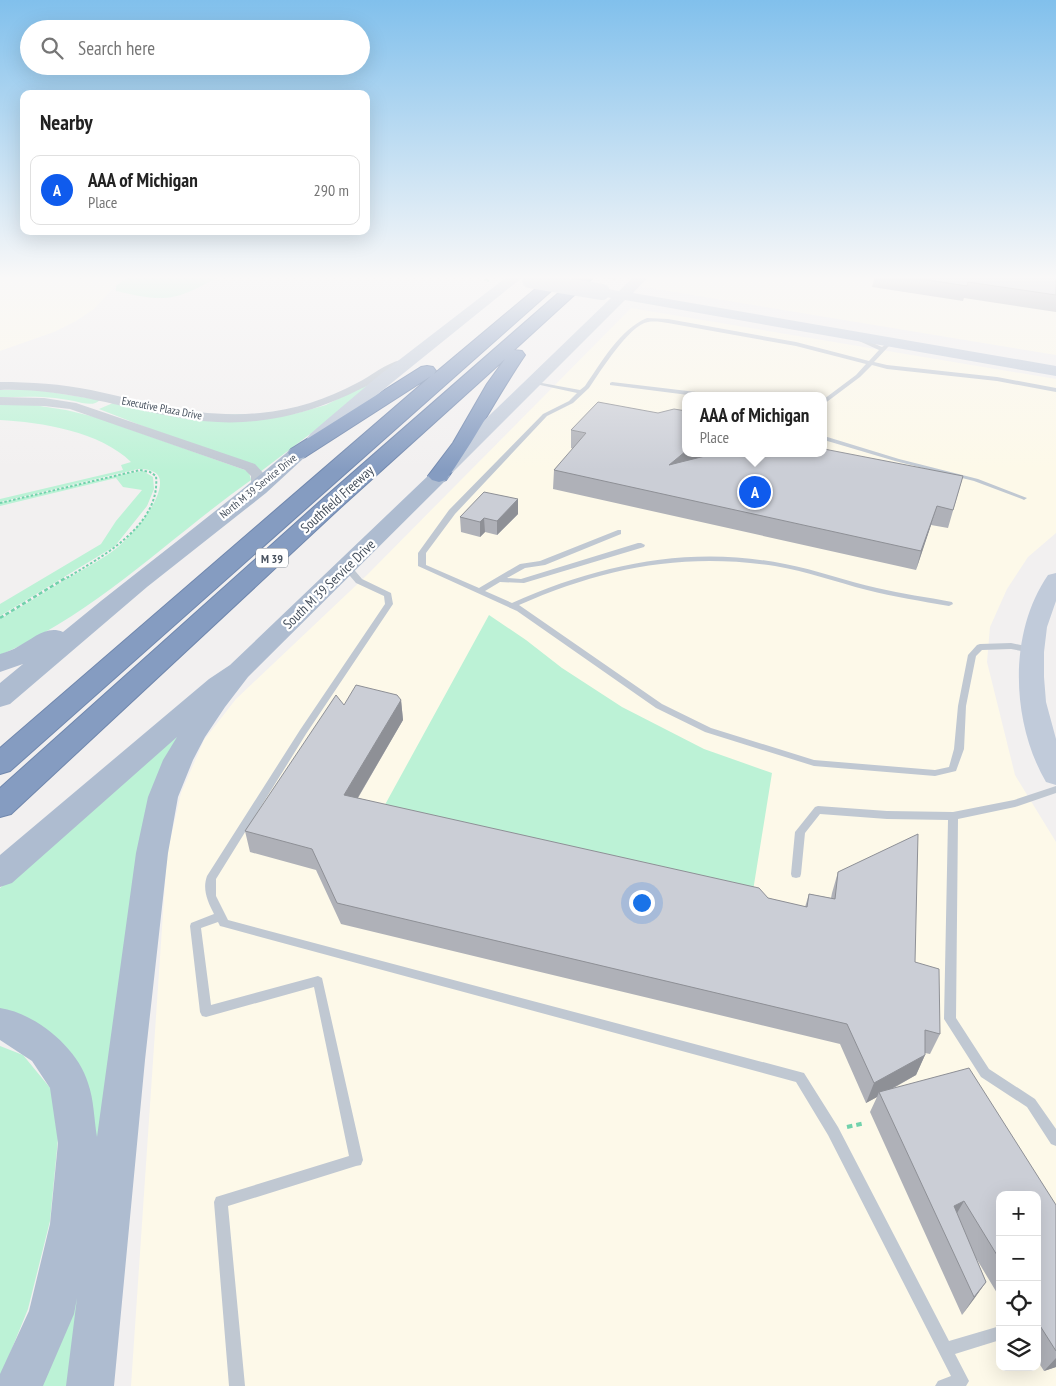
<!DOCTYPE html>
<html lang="en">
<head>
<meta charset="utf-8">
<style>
	:root { --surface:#fff; --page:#f2f2f2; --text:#222; --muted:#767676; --line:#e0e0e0; --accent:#0f5bed }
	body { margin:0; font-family:"PT Sans Narrow",sans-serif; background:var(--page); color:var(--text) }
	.controls { position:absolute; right:15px; bottom:15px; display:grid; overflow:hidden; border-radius:10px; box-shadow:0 5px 20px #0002 }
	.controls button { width:45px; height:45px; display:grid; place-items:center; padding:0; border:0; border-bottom:1px solid var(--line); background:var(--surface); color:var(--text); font:25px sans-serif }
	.you { position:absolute; left:641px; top:902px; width:18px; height:18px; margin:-12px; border:4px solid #fff; border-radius:50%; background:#1a73e8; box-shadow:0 0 0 8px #1a73e833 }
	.badge { display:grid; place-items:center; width:32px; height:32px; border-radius:50%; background:var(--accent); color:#fff; font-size:16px; font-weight:700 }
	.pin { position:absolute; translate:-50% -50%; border:2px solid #fff; box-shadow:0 1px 5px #0006 }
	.popup { position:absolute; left:682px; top:392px; width:145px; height:65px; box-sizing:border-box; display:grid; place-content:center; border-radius:10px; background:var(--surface); filter:drop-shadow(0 1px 4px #0005); font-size:16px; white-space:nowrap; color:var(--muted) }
	.popup b { font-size:19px; color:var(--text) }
	.popup::after { content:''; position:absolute; left:50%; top:100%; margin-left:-10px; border:10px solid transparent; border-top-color:var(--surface) }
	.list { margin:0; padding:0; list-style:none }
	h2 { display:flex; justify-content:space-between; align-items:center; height:65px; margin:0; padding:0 20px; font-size:21px }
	h2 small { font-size:16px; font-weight:400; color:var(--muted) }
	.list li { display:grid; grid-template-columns:32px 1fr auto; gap:15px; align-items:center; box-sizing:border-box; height:70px; margin:0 10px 10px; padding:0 10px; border:1px solid var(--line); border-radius:10px }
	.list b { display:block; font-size:19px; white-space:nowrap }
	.list p { margin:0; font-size:16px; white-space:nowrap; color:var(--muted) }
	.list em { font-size:16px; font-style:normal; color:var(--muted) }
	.icon { flex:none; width:28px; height:28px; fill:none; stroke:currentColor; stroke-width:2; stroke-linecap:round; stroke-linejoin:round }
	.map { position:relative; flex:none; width:1056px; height:1386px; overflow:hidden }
	.search { position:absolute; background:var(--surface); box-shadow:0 5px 20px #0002; left:20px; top:20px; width:350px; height:55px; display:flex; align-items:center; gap:12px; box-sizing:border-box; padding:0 18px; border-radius:28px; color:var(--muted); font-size:19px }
	.panel { position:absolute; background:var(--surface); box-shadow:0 5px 20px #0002; left:20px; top:90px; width:350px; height:145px; border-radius:10px }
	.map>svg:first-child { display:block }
	.commercial { fill:#fdf9e9; fill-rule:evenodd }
	.green { fill:#bcf2d6 }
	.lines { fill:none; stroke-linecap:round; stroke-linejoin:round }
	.highway-casing { stroke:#7087ad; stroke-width:2 }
	.path-far2 { stroke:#72d2ac; stroke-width:2; stroke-dasharray:2.5 2; stroke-linecap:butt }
	.path-far1 { stroke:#72d2ac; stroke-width:2.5; stroke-dasharray:4 2.5; stroke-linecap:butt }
	.path { stroke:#72d2ac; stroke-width:4; stroke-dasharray:5.5 4; stroke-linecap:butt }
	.lane { fill:#c0c8d2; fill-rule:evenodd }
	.street { fill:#c0c8d2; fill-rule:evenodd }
	.secondary { fill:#c1cbda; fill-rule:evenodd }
	.primary { fill:#aebcd0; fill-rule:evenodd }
	.highway { fill:#859cc1; fill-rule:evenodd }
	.secondary-bridge { stroke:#c1cbda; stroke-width:16 }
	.wall { fill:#afb1b8 }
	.shaded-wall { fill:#8e9096 }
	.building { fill:#cbced6; stroke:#8e9096 }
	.labels { text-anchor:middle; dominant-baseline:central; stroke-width:4.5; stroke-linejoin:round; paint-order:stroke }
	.far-street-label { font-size:11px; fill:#47515e; stroke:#fff }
	.shield { fill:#fff; stroke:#7e858e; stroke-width:1 }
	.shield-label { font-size:12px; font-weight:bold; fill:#47515e }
	.street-label { font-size:14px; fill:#47515e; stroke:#fff }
</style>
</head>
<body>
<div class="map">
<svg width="1056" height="1386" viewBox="0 0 1056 1386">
	<rect width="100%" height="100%" fill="#f2f0f0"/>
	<path class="commercial" d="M0 276H60L84 280 91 277 122 278 94 309 76 321 54 332 0 351Z
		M642 276H1056V355L632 285Z
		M631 308 1056 379V533L1028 557 1007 589 990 627 987 662 1015 775 1056 842V1386H131L167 854 181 793 204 740 236 699 367 575ZM686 396H824V453H686ZM1000 1195H1037V1367H1000Z"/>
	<path class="green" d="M129 276H220C175 301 167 303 116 291V286Z
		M372 381 351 403 260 472 99 409 113 403 167 415 294 414 326 405Z
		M0 390H38L100 400C95 405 89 404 82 403 54 396 28 396 0 398Z
		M0 404H27L66 410 95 417 245 470 249 472 251 480C168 539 95 614 0 655V619C21 607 42 594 63 581 82 570 102 560 118 547 134 533 159 504 160 484 161 471 149 469 138 469L0 502V499L123 470 121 465 131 462C101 432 41 422 0 420Z
		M143 471 153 477 154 489 147 506 115 546 0 616V604L101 544 116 521 142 490 123 487 116 478 0 506V503L124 474Z
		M489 615 526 640 562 668 622 707 704 749 772 773 752 897 381 812Z
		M189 727 69 1386H32L87 1129 0 1017V888L81 812Z
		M0 1046 23 1055 51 1089 58 1139 50 1221 28 1309 0 1378Z"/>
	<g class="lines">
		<defs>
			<path id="highway" d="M551 276H568L10 771 0 774V748L431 376 305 457 298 459 291 457 288 453 291 449 421 367 427 366 433 367 436 371 434 374Z
				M578 276H595L514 350 522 351 525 355C497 396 475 440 446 480L439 482 432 480 428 476 453 443 487 384 505 359 341 507 11 814 0 817V788L325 497Z"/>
		</defs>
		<use href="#highway" class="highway-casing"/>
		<path class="path-far2" d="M609 278 616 279
			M487 279 485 280 489 281
			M0 503 140 470 150 472 156 476C161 526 101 557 65 579"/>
		<path class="path-far1" d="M0 618 67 577"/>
		<path class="path" d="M847 1127 865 1123"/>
		<path class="lane" d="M647 318 668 319 796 342 869 361 879 350 859 341V339L861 338 882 347 886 344 889 346 874 362 887 365 997 377 1056 388V392L997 381 887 369 872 365 860 377 824 404V399L856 375 866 364 796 346 668 323C662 322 654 321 648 322 629 325 600 372 589 388L573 403 547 416 455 514 426 553V565L479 588 520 564 540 561 618 530H621V534L545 565 525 568 507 578 521 579 638 543H641L645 545 644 547 524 583 500 582 485 591 512 603C600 564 690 545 785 564 817 570 846 581 877 588 902 594 927 597 952 602L953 604 949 606C921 601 894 597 867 590 836 582 806 571 775 566 682 552 603 568 519 605L662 704 711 728 814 760 935 770 949 767 954 749 958 706 968 655 977 645 980 644 1011 643 1035 648 1036 650 1032 653 1011 649 982 650 976 656 966 706 964 749 956 771 935 776 814 766 705 732 656 708 517 611 418 566V553L449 510 543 414 569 401 577 393 531 383V381L580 390 585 386C601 363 620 329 647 318Z
			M612 382 713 394 716 396H696L610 385V383Z
			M824 436 899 459 978 479 1027 498 1024 500 1022 499 974 481 895 461 824 440Z
			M344 565H350L362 579 391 593 393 604 306 734 216 879V896L228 920 804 1073 838 1127 949 1341 1000 1326V1340L955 1354 969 1381 966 1386H935L938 1381 951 1376 828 1135 796 1082 224 927 220 926 218 922 201 928 211 1005 318 976 322 978 363 1160 361 1165 356 1166 228 1206 245 1386H229L214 1202 216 1197 349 1156 314 987 206 1017 202 1016 200 1012 190 926 191 923 214 914C208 902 202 890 207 876L300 730 385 604 384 596 356 583 344 569 343 567Z
			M1056 786V793L1015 807 958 819 956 1018 989 1069 1035 1099 1056 1129V1146L1051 1144 1027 1107 981 1077 944 1019 948 820 887 819 820 814 805 833 801 874 800 877 796 878 792 877 791 874 795 832 815 807 818 806 887 811 953 812 1014 800Z"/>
		<path class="street" d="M401 360 405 361 407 363 405 365C331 408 268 433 180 418 118 407 64 388 0 390V382C31 382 61 384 91 390 147 402 201 419 260 413 294 410 327 399 357 383 371 376 386 363 401 360Z
			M0 397 44 398 76 403 255 464 265 475V488L263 491H253L251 488V476L245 470 70 409 44 406 0 405Z"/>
		<path class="secondary" d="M508 276H524L389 385 322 442 316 443 310 442 307 438 310 434 377 377Z
			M634 276H649L633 293 1056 366V376L625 300 453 472 446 474 439 472 436 468 439 464 611 298 597 295 595 292 597 289 602 288 619 291Z
			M1056 573V601L1047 627 1044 652V677L1046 702 1056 739V785L1046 782C1011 722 1008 633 1048 575Z"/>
		<path class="primary" d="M298 447 305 449 308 453 305 457 266 493 147 587 10 704 0 707V683L23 664 0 672V654C6 652 13 650 19 646 33 639 46 625 63 632 138 570 217 512 291 449Z
			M439 470 446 472 450 476 446 480 248 677 225 707 205 737 193 760 178 797 168 853 145 1060 114 1386H66L77 1298 74 1314 43 1386H0V1374L29 1311 50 1224 58 1143 50 1088 32 1061 0 1040V1008C35 1013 78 1048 88 1083 94 1100 94 1119 97 1137L136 853 148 797 163 760 177 737 12 883 0 887V855L209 679 230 665 432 472Z"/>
		<use href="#highway" class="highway"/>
		<path class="secondary-bridge" d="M530 280 602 292"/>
	</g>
	<path class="wall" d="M875 276H1056V312L964 298 963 301 872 287Z
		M571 430 686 453H703L698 458 963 476 948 528 931 525 916 570 553 489 554 470 573 449 571 448Z
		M518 499V514L497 535 485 532 480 537 461 532 460 517Z
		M401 700 403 720 358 798 805 907 809 894 831 898 832 893 838 872 915 962 940 1034 930 1054 925 1053V1055L916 1075 892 1089 1056 1205V1367L1044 1371 1037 1360V1195H1000V1298L976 1258 986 1282 962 1315 870 1112 877 1097 866 1103 840 1044 341 924 316 870 250 852 245 831 344 705Z"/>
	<path class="shaded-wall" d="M686 451V453H703L667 483 669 465Z
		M518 499V514L497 535V521Z
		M937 506 931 525 916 570 921 551Z
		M484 518 485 532 480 537V522Z
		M401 700 403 720 347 816 344 795Z
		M925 1055 916 1075 880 1095 879 1092 877 1097 866 1103 874 1083Z
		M964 1201 953 1220 954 1206Z
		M986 1282 974 1299 962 1315 974 1297Z
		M1056 1358V1367L1044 1371Z"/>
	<path class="building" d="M902 276H1056V295L968 282 967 286Z
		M598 402 658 413 674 409 686 411V451L669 465 717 453H824V449L963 476 953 510 937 506 921 551 554 470 586 433 571 430Z
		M484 492 518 499 497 521 484 518 480 522 460 517Z
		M356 685 397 695 401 700 344 795 759 888 768 898 807 907 809 894 835 899 838 872 918 834 915 962 939 969 940 1034 925 1030V1055L874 1083 847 1024 337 903 312 849 245 831 336 695 344 705Z
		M969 1068 1056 1205V1351L1037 1321V1195H1000V1260L964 1201 954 1206 986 1282 974 1297 879 1092Z"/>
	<linearGradient id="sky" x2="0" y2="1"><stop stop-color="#81c0ec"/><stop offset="0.59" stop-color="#f9f8f8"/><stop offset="1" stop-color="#f9f8f8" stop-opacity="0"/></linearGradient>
	<rect width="1056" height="470" fill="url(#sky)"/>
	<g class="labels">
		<g class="far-street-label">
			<text transform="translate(162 408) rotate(11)">Executive Plaza Drive</text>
			<text transform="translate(258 486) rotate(-39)">North M 39 Service Drive</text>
		</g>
		<rect class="shield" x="256" y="548.5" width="32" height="19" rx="4"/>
		<g class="shield-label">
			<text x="272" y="558">M 39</text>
		</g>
		<g class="street-label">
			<text transform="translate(337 499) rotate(-42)">Southfield Freeway</text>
			<text transform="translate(329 584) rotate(-44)">South M 39 Service Drive</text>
		</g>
	</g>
</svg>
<div class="controls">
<button>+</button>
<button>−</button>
<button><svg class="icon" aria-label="locate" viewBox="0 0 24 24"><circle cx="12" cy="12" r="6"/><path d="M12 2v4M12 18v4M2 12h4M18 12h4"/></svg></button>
<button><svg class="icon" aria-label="layers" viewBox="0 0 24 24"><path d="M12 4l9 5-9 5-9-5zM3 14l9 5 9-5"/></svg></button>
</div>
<div class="you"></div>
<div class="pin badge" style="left:755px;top:492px">A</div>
<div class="popup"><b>AAA of Michigan</b>Place</div>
<div class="search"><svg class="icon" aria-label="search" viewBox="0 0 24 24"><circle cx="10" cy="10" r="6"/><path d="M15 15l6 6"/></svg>Search here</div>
<section class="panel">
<h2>Nearby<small></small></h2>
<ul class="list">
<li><span class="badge">A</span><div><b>AAA of Michigan</b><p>Place</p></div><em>290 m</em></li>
</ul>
</section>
</div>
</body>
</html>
